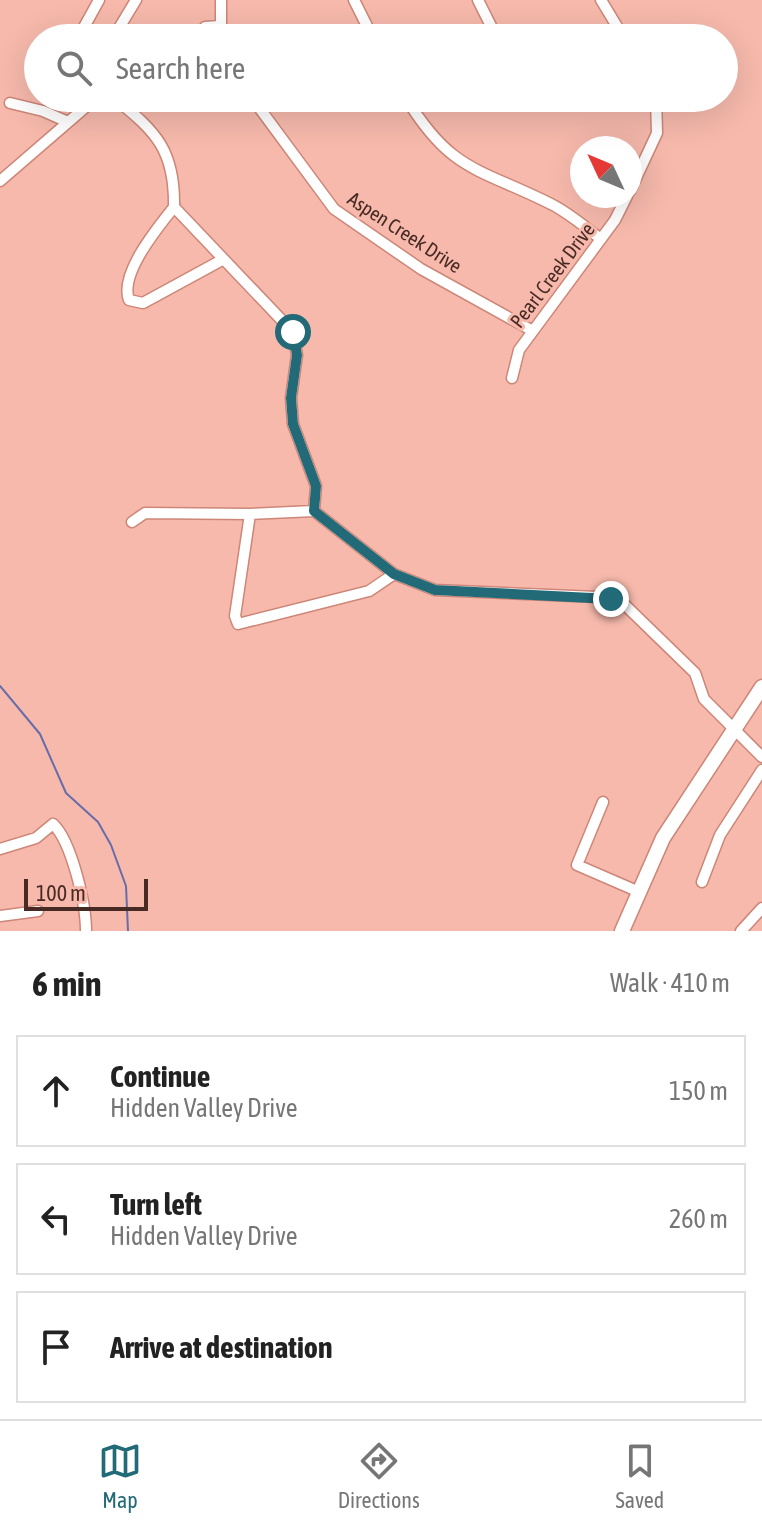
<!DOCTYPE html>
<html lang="en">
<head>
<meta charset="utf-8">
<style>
	:root { --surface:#fff; --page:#f2f2f2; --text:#222; --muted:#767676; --line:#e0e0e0; --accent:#226a77 }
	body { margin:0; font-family:"Asap Condensed",sans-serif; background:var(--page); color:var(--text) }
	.compass { position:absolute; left:570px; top:136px; width:72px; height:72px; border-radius:50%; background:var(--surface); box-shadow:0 8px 32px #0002; rotate:314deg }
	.scale { position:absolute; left:24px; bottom:20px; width:124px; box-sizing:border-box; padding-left:8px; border:4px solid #482a24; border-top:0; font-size:22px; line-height:28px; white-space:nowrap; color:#482a24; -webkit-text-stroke:6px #f6b9ac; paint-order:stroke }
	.stop { position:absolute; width:24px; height:24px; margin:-18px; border:6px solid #226a77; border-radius:50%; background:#fff }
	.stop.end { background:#226a77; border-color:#fff; box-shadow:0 2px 8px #0008 }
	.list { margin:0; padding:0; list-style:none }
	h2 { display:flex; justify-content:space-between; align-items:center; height:104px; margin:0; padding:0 32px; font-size:34px }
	h2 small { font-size:26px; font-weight:400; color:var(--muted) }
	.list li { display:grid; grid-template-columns:52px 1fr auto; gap:24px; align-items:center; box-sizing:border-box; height:112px; margin:0 16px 16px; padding:0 16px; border:2px solid var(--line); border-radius:0px }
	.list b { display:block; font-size:30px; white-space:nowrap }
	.list p { margin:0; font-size:26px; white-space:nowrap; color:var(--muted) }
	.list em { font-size:26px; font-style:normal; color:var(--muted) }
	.icon { flex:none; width:44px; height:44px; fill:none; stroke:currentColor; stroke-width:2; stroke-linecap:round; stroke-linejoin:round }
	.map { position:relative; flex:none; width:762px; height:931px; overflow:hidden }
	.search { position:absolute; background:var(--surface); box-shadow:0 8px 32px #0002; left:24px; right:24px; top:24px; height:88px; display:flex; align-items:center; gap:20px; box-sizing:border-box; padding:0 28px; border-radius:44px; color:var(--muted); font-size:30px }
	.sheet { height:488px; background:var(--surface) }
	nav { display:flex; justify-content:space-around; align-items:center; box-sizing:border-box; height:112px; border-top:2px solid var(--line); background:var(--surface); font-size:22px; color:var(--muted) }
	nav a { display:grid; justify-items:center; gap:4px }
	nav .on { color:var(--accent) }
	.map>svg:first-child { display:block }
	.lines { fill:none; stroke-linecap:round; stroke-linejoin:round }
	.stream { stroke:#676caa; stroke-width:2 }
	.minor-casing { stroke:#cd8677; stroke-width:13 }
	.major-casing { stroke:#cd8677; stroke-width:17 }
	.minor { stroke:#fff; stroke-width:10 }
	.major { stroke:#fff; stroke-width:14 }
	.route { stroke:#226a77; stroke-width:10 }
	.labels { text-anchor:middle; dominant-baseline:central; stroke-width:6; stroke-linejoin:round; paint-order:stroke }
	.street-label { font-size:20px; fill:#482a24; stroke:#f6b9ac }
</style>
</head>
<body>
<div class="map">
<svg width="762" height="931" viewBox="0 0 762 931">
	<rect width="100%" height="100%" fill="#f6b9ac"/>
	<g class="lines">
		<path class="stream" d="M0 686 40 734 66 793 98 822 111 845 126 886 128 931"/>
		<defs>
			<path id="minor" d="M221 0V38
				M354 0 373 38
				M478 0 497 38
				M601 0 624 38
				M205 27 220 26
				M78 38 99 0
				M113 38 136 0
				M114 98C157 132 175 151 174 207L293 332 297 355 291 398 293 424 316 486 314 511
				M252 98 334 209 421 269 533 331
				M406 98C451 172 479 168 551 204 569 213 585 227 601 239
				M10 103 43 111 68 122
				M0 181 88 105 91 98
				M630 191 657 133 656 98
				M174 207C158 227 119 274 129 300L143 303 222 260
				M512 378 519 350 615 220 627 196
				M314 511 394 574 435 590 597 597 625 605 695 673 704 699 762 757
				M314 511 250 514 235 616 238 624 369 591 394 574
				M132 522 145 513 250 514
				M603 802 577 865 637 891
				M0 849 36 838 53 824C72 842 86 905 86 931
				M702 882 720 835 762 770
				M0 916 38 911
				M741 931 762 908"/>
			<path id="major" d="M622 931 663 838 762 687"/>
		</defs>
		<use href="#minor" class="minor-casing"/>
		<use href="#major" class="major-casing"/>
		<use href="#minor" class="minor"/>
		<use href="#major" class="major"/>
	</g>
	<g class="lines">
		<path class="route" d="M293 332 297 355 291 398 293 424 316 486 314 511 394 574 435 590 611 599"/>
	</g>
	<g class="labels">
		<g class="street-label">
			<text transform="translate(405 232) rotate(33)">Aspen Creek Drive</text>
			<text transform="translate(552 275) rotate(-53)">Pearl Creek Drive</text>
		</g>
	</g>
</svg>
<svg class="compass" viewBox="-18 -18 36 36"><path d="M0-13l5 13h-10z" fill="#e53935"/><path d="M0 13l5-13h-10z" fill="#767676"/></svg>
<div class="scale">100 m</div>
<div class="stop" style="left:293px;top:332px"></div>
<div class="stop end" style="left:611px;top:599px"></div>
<div class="search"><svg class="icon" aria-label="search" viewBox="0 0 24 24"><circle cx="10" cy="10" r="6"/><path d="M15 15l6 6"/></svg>Search here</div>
</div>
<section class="sheet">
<h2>6 min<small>Walk · 410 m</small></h2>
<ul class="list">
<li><svg class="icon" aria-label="ahead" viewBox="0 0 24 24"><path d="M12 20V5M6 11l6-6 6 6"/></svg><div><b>Continue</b><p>Hidden Valley Drive</p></div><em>150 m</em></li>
<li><svg class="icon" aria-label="left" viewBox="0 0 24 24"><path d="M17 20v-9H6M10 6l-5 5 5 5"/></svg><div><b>Turn left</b><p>Hidden Valley Drive</p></div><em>260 m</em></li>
<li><svg class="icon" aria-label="arrive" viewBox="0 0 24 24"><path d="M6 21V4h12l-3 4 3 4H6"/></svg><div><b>Arrive at destination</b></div></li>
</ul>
</section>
<nav>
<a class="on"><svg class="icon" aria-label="map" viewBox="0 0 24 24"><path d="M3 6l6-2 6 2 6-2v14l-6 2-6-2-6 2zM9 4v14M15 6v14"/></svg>Map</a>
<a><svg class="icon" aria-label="directions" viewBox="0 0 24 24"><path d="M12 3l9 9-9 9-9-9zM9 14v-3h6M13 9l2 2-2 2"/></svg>Directions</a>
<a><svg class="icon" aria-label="saved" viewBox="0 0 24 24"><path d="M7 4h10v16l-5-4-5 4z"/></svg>Saved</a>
</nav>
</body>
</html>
